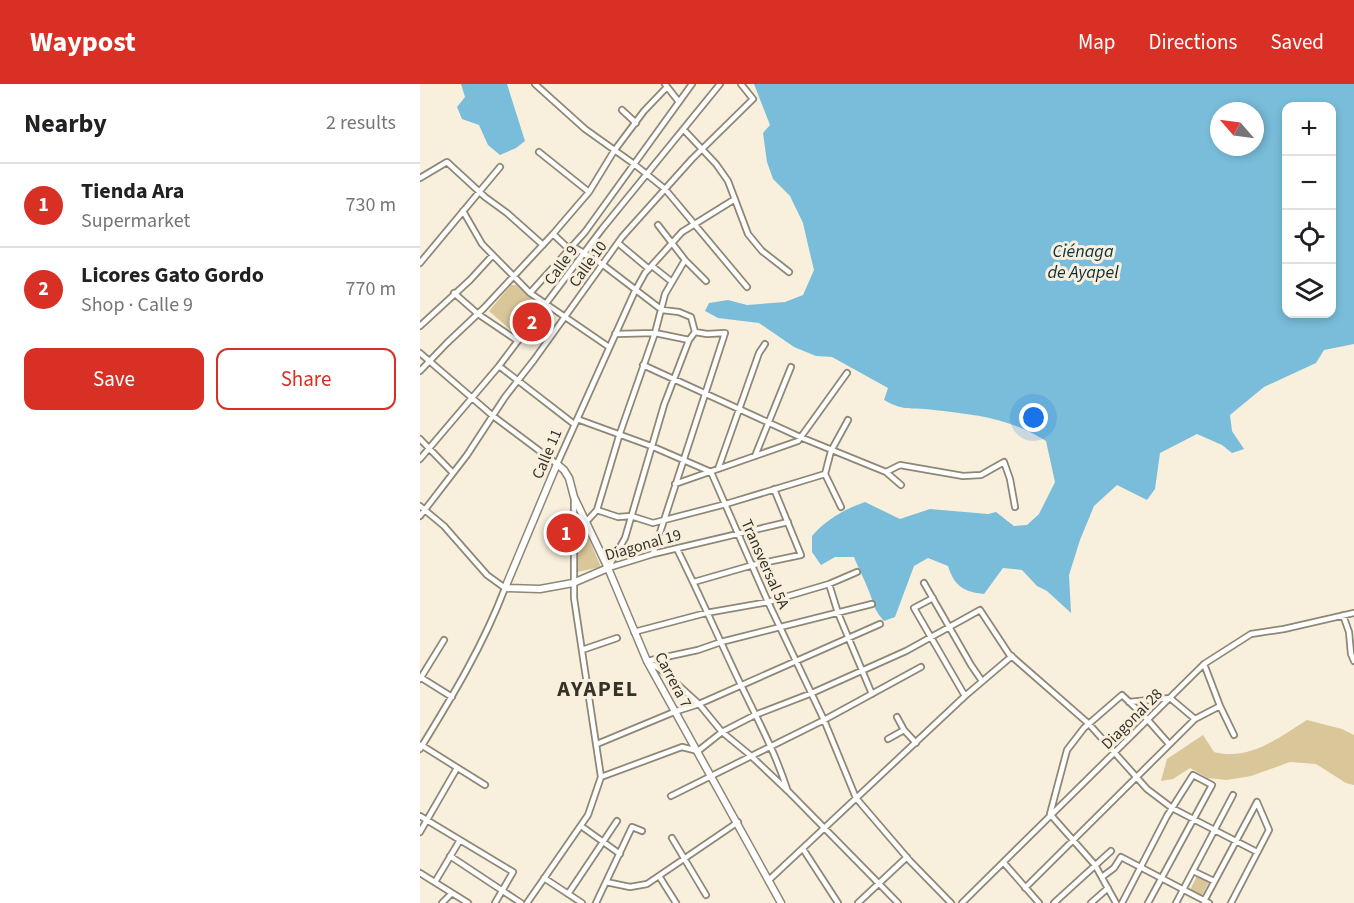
<!DOCTYPE html>
<html lang="en">
<head>
<meta charset="utf-8">
<style>
	:root { --surface:#fff; --page:#f2f2f2; --text:#202124; --muted:#757577; --line:#e0e0e0; --accent:#d93025 }
	body { margin:0; font-family:"Source Sans 3",sans-serif; background:var(--page); color:var(--text) }
	.controls { position:absolute; right:18px; top:18px; display:grid; overflow:hidden; border-radius:12px; box-shadow:0 3px 9px #0003 }
	.controls button { width:54px; height:54px; display:grid; place-items:center; padding:0; border:0; border-bottom:2px solid var(--line); background:var(--surface); color:var(--text); font:30px sans-serif }
	.compass { position:absolute; left:790px; top:18px; width:54px; height:54px; border-radius:50%; background:var(--surface); box-shadow:0 3px 9px #0003; rotate:298deg }
	.you { position:absolute; left:614px; top:334px; width:21px; height:21px; margin:-15px; border:4px solid #fff; border-radius:50%; background:#1a73e8; box-shadow:0 0 0 9px #1a73e833 }
	.badge { display:grid; place-items:center; width:39px; height:39px; border-radius:50%; background:var(--accent); color:#fff; font-size:20px; font-weight:700 }
	.pin { position:absolute; translate:-50% -50%; border:3px solid #fff; box-shadow:0 2px 6px #0006 }
	.list { margin:0; padding:0; list-style:none }
	h2 { display:flex; justify-content:space-between; align-items:center; height:78px; margin:0; padding:0 24px; font-size:26px }
	h2 small { font-size:20px; font-weight:400; color:var(--muted) }
	.list li { display:grid; grid-template-columns:39px 1fr auto; gap:18px; align-items:center; box-sizing:border-box; height:84px; padding:0 24px; border-top:2px solid var(--line) }
	.list b { display:block; font-size:22px; white-space:nowrap }
	.list p { margin:0; font-size:20px; white-space:nowrap; color:var(--muted) }
	.list em { font-size:20px; font-style:normal; color:var(--muted) }
	.actions { display:flex; gap:12px; padding:18px 24px }
	.actions a { flex:1; padding:14px 0; border:2px solid var(--accent); border-radius:12px; text-align:center; font-size:21px; color:var(--accent) }
	.actions .main { background:var(--accent); color:#fff }
	.icon { flex:none; width:33px; height:33px; fill:none; stroke:currentColor; stroke-width:2; stroke-linecap:round; stroke-linejoin:round }
	.map { position:relative; flex:none; width:934px; height:819px; overflow:hidden }
	header { display:flex; align-items:center; gap:36px; box-sizing:border-box; height:84px; padding:0 30px; background:var(--accent); color:#fff }
	header strong { font-size:28px }
	nav { display:flex; gap:33px; margin-inline-start:auto; font-size:21px }
	main { display:flex }
	aside { flex:1; background:var(--surface) }
	.map>svg:first-child { display:block }
	.green { fill:#d9c699 }
	.water { fill:#79bdda; fill-rule:evenodd }
	.lines { fill:none; stroke-linecap:round; stroke-linejoin:round }
	.minor-casing { stroke:#8e8775; stroke-width:8 }
	.secondary-casing { stroke:#8e8775; stroke-width:9 }
	.minor { stroke:#fff; stroke-width:4.5 }
	.secondary { stroke:#fff; stroke-width:6 }
	.labels { text-anchor:middle; dominant-baseline:central; stroke-width:6; stroke-linejoin:round; paint-order:stroke }
	.street-label { font-size:16px; fill:#35322a; stroke:#f8f0dd }
	.water-label { font-size:18px; font-style:italic; fill:#0c2d3a; stroke:#f8f0dd }
	.district-label { font-size:22px; font-weight:bold; letter-spacing:1.5px; fill:#35322a; stroke:#f8f0dd }
</style>
</head>
<body>
<header>
<strong>Waypost</strong>
<nav><a>Map</a><a>Directions</a><a>Saved</a></nav>
</header>
<main>
<aside>
<h2>Nearby<small>2 results</small></h2>
<ul class="list">
<li><span class="badge">1</span><div><b>Tienda Ara</b><p>Supermarket</p></div><em>730 m</em></li>
<li><span class="badge">2</span><div><b>Licores Gato Gordo</b><p>Shop · Calle 9</p></div><em>770 m</em></li>
</ul>
<div class="actions"><a class="main">Save</a><a>Share</a></div>
</aside>
<div class="map">
<svg width="934" height="819" viewBox="0 0 934 819">
	<rect width="100%" height="100%" fill="#f8f0dd"/>
	<path class="green" d="M91 201H96L120 221 95 250 69 227Z
		M155 430H158L181 483 157 488Z
		M887 636 922 645 934 651V701L926 699 896 680 870 678 831 692 807 696 788 694 770 684 753 695 741 697 747 675 783 651 794 668C830 677 858 654 887 636Z
		M778 790 790 796 781 813 770 806Z"/>
	<path class="water" d="M41 0H87L105 57 96 64 80 71 68 61 59 41 42 35 37 23 45 13Z
		M334 0H934V260L904 266 896 279 844 303 810 331 812 347 824 365 812 369 802 361 777 350 740 369 735 405 727 416 697 401 674 422 660 456 649 491 651 529 627 507 617 502 602 486 583 484 564 510C544 508 534 502 528 482L508 474 494 482 475 533 464 537C452 523 455 521 448 505 444 494 438 484 434 473H415L401 481 392 468V452C407 435 423 426 445 418L480 435 510 425 568 430 576 428 594 442 607 441 619 430 635 398 626 357C589 334 557 331 514 326 494 323 484 328 464 316L468 304 412 273 396 272 374 263 339 239 298 234 285 227 289 219 308 216 327 221 365 218 383 211 394 186 388 161 383 139 370 112 353 95 347 78 343 49 350 41ZM866 22H912V230H866ZM799 27H835V63H799Z"/>
	<g class="lines">
		<defs>
			<path id="minor" d="M115 0 165 45 214 80 245 105 327 203
				M245 0 259 18
				M202 26 216 39
				M264 46 296 80 308 97 328 150 342 167 369 188
				M119 68 169 108
				M0 94 27 78 65 113 87 129 123 161
				M43 127 62 160 110 209 189 263
				M238 141 265 176 286 197
				M133 150 149 165
				M198 159 229 185
				M152 162 182 180 242 226 259 228 271 233 275 248 269 256 244 321 205 454 188 484
				M0 179 80 83
				M232 182 252 198
				M34 209 58 230 98 257
				M110 209 165 148 272 0
				M0 242 50 196 72 172
				M195 250 235 249 269 256
				M0 269 73 332 137 380 214 209 225 189 262 148 315 115
				M223 281 380 353 466 388 481 401
				M79 282 154 340
				M0 287 27 259 64 224 133 150 169 108 194 67 224 27 247 3
				M157 335 231 362 291 388 348 518 404 636 436 714 490 777 531 819
				M0 355 33 389
				M335 372 371 283
				M0 375 79 282 182 145 300 0
				M298 385 339 269 345 260
				M466 388 480 381 543 392 561 391 584 378 590 395 595 423
				M405 390 411 367 428 336
				M405 390 421 423
				M255 400 378 357 427 289
				M0 422 24 442 67 491 85 504C63 562 32 613 0 665
				M177 426 198 433 211 432 233 439 306 420 405 390
				M0 432 47 371 85 313 114 276 202 153 272 75 333 15 321 0
				M166 438 177 426 200 349 235 249 245 210 265 176
				M257 465C279 509 299 555 320 599 337 634 355 668 367 705
				M233 470 305 249 287 250 275 248
				M188 484 233 470 368 438
				M274 498 333 481 381 471 354 405
				M504 499 551 581 562 597
				M409 500 418 529 452 610
				M513 514 494 524 545 612
				M923 531 929 548 931 570 934 577
				M214 548 286 529 348 518 409 500 437 488
				M162 566 197 554
				M227 577 278 566 301 558 452 520
				M229 578 244 588 279 620 302 648 330 671 368 707 478 819
				M784 580 800 622 814 651
				M0 593 32 613
				M0 595 24 556
				M169 608 192 603
				M750 614 775 635
				M709 618 750 614
				M477 633 484 646 496 659
				M468 655 484 646
				M177 660 254 628 279 620 460 540
				M1 661 65 701
				M181 693 262 663 278 667 302 648 335 631 392 609 486 567 560 526 589 570 669 640 727 705 752 724 837 768
				M251 712 404 636 501 583
				M0 732 93 788 75 819
				M161 742 200 770
				M0 748 37 684
				M252 754 286 811
				M383 765 418 819
				M30 772 101 819
				M584 779 619 819
				M773 787 794 797
				M0 789 48 819
				M239 792 256 819
				M682 793 694 784 701 773 789 819
				M124 794 162 819
				M350 795 545 612 592 572
				M15 798 40 756
				M186 798 210 803 227 800 318 738
				M605 804 775 635 800 622
				M148 810 197 737
				M784 817 837 718
				M22 819 32 809
				M107 819 168 731 181 693 154 514V416
				M176 819 212 743 222 747
				M438 819 487 773
				M542 819 784 580 831 550 864 545 934 529
				M634 819 691 767
				M671 819 688 804
				M696 819 675 781 630 730 647 666 664 644 702 611 727 635 749 660
				M702 819 747 732 773 691 792 701 728 819
				M756 819 813 711
				M811 819 849 746 837 718"/>
			<path id="secondary" d="M188 484 153 499 120 505 85 504 137 380 144 386 149 394 154 413 188 484 227 577 361 819"/>
		</defs>
		<use href="#minor" class="minor-casing"/>
		<use href="#secondary" class="secondary-casing"/>
		<use href="#minor" class="minor"/>
		<use href="#secondary" class="secondary"/>
	</g>
	<g class="labels">
		<g class="street-label">
			<text transform="translate(168 180) rotate(-54)">Calle 10</text>
			<text transform="translate(141 181) rotate(-54)">Calle 9</text>
			<text transform="translate(127 370) rotate(-67)">Calle 11</text>
			<text transform="translate(223 461) rotate(-16)">Diagonal 19</text>
			<text transform="translate(345 480) rotate(66)">Transversal 5A</text>
			<text transform="translate(253 596) rotate(62)">Carrera 7</text>
			<text transform="translate(712 635) rotate(-45)">Diagonal 28</text>
		</g>
		<g class="water-label">
			<text x="663" y="167">Ciénaga<tspan x="663" dy="21">de Ayapel</tspan></text>
		</g>
		<g class="district-label">
			<text x="178" y="605">AYAPEL</text>
		</g>
	</g>
</svg>
<div class="controls">
<button>+</button>
<button>−</button>
<button><svg class="icon" aria-label="locate" viewBox="0 0 24 24"><circle cx="12" cy="12" r="6"/><path d="M12 2v4M12 18v4M2 12h4M18 12h4"/></svg></button>
<button><svg class="icon" aria-label="layers" viewBox="0 0 24 24"><path d="M12 4l9 5-9 5-9-5zM3 14l9 5 9-5"/></svg></button>
</div>
<svg class="compass" viewBox="-18 -18 36 36"><path d="M0-13l5 13h-10z" fill="#e53935"/><path d="M0 13l5-13h-10z" fill="#757577"/></svg>
<div class="you"></div>
<div class="pin badge" style="left:146px;top:449px">1</div>
<div class="pin badge" style="left:112px;top:238px">2</div>
</div>
</main>
</body>
</html>
